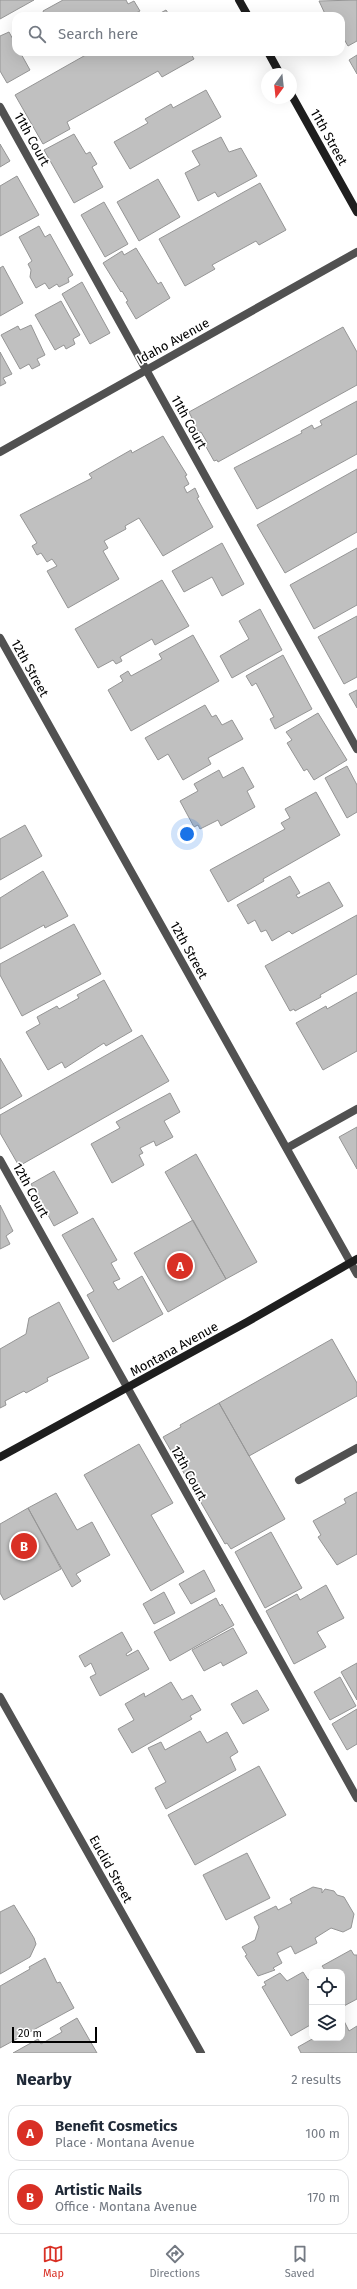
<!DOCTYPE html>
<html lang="en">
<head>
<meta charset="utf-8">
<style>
	:root { --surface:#fff; --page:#f6f6f7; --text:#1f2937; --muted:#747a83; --line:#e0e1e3; --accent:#d93025 }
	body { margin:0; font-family:"Fira Sans",sans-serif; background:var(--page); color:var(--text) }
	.controls { position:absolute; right:12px; bottom:12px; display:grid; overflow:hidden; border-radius:8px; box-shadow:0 4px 16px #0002 }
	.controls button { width:36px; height:36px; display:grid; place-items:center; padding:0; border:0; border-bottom:1px solid var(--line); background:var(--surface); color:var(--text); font:20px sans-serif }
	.compass { position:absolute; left:261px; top:68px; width:36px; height:36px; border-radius:50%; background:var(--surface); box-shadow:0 4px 16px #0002; rotate:195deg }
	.scale { position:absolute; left:12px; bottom:10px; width:85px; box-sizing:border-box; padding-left:4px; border:2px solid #000; border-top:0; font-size:11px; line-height:14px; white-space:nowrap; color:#000; -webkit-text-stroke:3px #fff; paint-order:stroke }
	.you { position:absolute; left:187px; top:834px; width:14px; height:14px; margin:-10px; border:3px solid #fff; border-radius:50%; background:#1a73e8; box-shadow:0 0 0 6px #1a73e833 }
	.badge { display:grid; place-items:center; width:26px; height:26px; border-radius:50%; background:var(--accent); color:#fff; font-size:13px; font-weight:700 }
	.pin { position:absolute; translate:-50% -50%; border:2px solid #fff; box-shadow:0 1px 4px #0006 }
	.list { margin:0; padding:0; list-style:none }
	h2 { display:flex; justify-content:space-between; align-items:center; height:52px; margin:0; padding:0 16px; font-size:17px }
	h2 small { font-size:13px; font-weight:400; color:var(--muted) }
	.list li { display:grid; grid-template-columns:26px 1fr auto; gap:12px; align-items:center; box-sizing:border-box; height:56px; margin:0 8px 8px; padding:0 8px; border:1px solid var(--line); border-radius:12px }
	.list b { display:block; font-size:15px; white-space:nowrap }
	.list p { margin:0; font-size:13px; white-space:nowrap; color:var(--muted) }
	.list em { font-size:13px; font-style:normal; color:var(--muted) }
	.icon { flex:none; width:22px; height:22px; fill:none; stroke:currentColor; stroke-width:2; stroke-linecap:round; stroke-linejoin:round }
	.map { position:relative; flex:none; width:357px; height:2053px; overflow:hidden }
	.search { position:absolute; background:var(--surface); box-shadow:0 4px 16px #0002; left:12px; right:12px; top:12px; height:44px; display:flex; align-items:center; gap:10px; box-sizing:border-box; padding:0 14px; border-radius:12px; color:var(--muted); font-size:15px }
	.sheet { height:180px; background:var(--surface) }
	nav { display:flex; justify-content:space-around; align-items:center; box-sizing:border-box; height:56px; border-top:1px solid var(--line); background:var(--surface); font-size:11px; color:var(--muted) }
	nav a { display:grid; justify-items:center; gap:2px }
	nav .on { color:var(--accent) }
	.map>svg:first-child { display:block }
	.building { fill:#c0c0c0; stroke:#959595 }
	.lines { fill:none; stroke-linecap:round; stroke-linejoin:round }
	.lane { stroke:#515151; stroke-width:8 }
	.street { stroke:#515151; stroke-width:8 }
	.secondary { stroke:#1e1e1e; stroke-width:8 }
	.labels { text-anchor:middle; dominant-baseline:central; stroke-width:3.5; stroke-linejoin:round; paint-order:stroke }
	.street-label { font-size:13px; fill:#000; stroke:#fff }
</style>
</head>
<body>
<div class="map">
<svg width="357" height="2053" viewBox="0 0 357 2053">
	<rect width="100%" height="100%" fill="#fff"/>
	<path class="building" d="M0 0H34L0 19Z
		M63 0H126L128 4 134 1 140 11 130 16H45L43 11Z
		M357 0V41L348 46 341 34V16H326L319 1Z
		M166 10 170 16H155Z
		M9 32 16 45V52H20L30 70 7 83 0 71V36Z
		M91 52H190L194 59 162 77 158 71 67 122 70 129 43 144 15 95Z
		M357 55V74L349 60Z
		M206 90 221 117 130 169 114 142 148 123 145 119 171 104 173 108Z
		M74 134 86 154 90 152 97 164 92 167 103 187 74 203 44 150Z
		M221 137 229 152 241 148 257 176 218 197 215 192 198 201 185 173 200 165 192 151Z
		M0 144 10 161 0 167Z
		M17 176 39 215 0 236V186Z
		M158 179 180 217 139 241 117 202Z
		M260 183 286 230 259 245 256 241 212 265 215 269 185 286 159 239Z
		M104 202 128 244 105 257 81 215Z
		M39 226 45 237 50 234 73 275 68 278 69 282 59 287 57 284 49 289 45 283 36 288 30 277 31 270 28 264 32 261 19 237Z
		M136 248 158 284 161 282 170 298 136 319 126 302 128 301 122 291 121 292 103 263 122 251 124 255Z
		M3 266 23 303 0 316V268Z
		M82 282 110 333 90 344 62 294Z
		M61 301 80 335 73 339 75 344 66 349 64 345 55 350 35 315Z
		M31 325 45 355 37 359 40 365 32 369 29 364 20 369 1 335 18 326 20 330Z
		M343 327 357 352V385L218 462 217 460 214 461 205 445 208 444 201 432 199 433 189 412Z
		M0 352 12 374 3 378 6 383 0 386Z
		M357 401V454L257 509 234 468 302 433 301 431 312 425 314 429 322 425 320 421Z
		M163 436 187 475 185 476 189 484 184 487 187 493 195 488 199 497 197 498 213 527 163 556 139 518 125 526 126 529 104 541 108 548 103 551 119 579 68 608 47 571 57 566 52 559 47 562 41 553 37 555 32 546 37 543 20 515 92 478 89 474 131 450 132 453Z
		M357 469V532L285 573 257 525Z
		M222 543 244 584 222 596 212 577 184 592 172 571Z
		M357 548V605L314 629 290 585Z
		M162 580 189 626 155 645 152 639 120 657 122 661 116 664 113 660 98 668 75 629Z
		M260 609 282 650 232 678 220 656 249 639 239 621Z
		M357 616V677L344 684 318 637Z
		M193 635 219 681 131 731 108 690 123 681 120 676 128 671 131 676 162 659 159 654Z
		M283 655 312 709 275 729 270 719 274 717 256 683 252 686 246 676Z
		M357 690V708L349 694Z
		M205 705 212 717 216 715 222 725 232 720 243 739 208 758 211 764 183 780 168 754 158 760 145 738Z
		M318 713 347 760 314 780 307 769 304 771 287 743 292 740 286 732Z
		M347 766 357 785V812L347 818 325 778Z
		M243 767 254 787 247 791 255 807 221 826 218 820 200 829 198 825 194 827 180 801 198 791 194 784 219 770 223 778Z
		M316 792 340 835 263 879 264 881 228 902 210 870 285 829 281 823 290 818 285 809Z
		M25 825 42 856 0 880V839Z
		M43 871 68 916 45 928 44 925 0 949V898Z
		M290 876 300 893 296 895 298 898 329 882 343 906 292 934 289 931 272 941 266 930 261 932 255 920 248 924 237 905Z
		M357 915V974L320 995 321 997 295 1011 294 1009 290 1011 265 966Z
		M74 924 101 974 22 1016 0 975V964Z
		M104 980 132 1031 106 1046 104 1043 65 1068 62 1062 48 1070 26 1032 40 1024 37 1017 57 1006 59 1009 79 998 77 995Z
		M357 992V1051L323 1070 296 1023 326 1006 327 1009Z
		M142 1035 169 1081 19 1166 0 1133V1115Z
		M0 1058 22 1096 0 1109Z
		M170 1093 180 1112 164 1121 173 1137 156 1146 154 1141 140 1148 143 1153 139 1155 144 1165 112 1183 91 1144 120 1128 116 1122Z
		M357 1127V1169L339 1137Z
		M196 1154 257 1262 226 1279 165 1172Z
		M54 1171 78 1213 54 1226 31 1184Z
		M0 1205 13 1231 6 1236 10 1244 0 1249Z
		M93 1218 117 1260 111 1263 120 1279 113 1282 118 1290 142 1276 163 1314 113 1342 87 1295 94 1291 62 1235Z
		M193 1220 226 1279 168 1312 134 1253Z
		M59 1302 89 1358 47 1378 48 1381 26 1393 24 1391 5 1401 6 1405 0 1408V1349L26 1334 29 1318Z
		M332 1339 357 1383V1396L249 1456 219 1403Z
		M219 1403 285 1519 231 1549 227 1543 225 1544 163 1437 181 1427 180 1425Z
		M139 1444 173 1503 151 1515 184 1572 151 1591 84 1475Z
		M357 1492V1554L337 1565 318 1537 321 1535 313 1521 346 1503 344 1499Z
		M56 1493 77 1530 92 1522 110 1555 76 1574 81 1581 72 1587 28 1508Z
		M28 1508 61 1569 4 1600 0 1593V1524Z
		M271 1532 302 1588 265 1608 235 1552Z
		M204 1570 215 1591 191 1604 179 1584Z
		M326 1585 344 1618 317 1632 326 1647 294 1664 266 1611 297 1594 300 1600Z
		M164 1592 175 1613 154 1624 143 1604Z
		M216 1598 220 1606 222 1604 234 1625 170 1661 154 1632Z
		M233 1628 247 1653 223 1666 221 1662 204 1671 192 1650Z
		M122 1632 132 1650 126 1654 127 1656 138 1650 149 1669 100 1696 90 1677 96 1674 91 1663 85 1667 79 1656Z
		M357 1663V1700L341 1672Z
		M340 1677 356 1706 330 1720 314 1692Z
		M171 1682 182 1700 192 1695 201 1710 190 1716 192 1719 132 1753 118 1729 134 1720 125 1704 144 1693 145 1697Z
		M257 1690 269 1710 243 1724 231 1704Z
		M357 1709V1744L347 1750 332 1724Z
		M200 1731 207 1743 227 1732 238 1752 230 1757 236 1770 166 1809 155 1788 166 1782 148 1748 161 1742 165 1750Z
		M259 1766 286 1815 195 1865 168 1815Z
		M247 1853 270 1898 226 1920 203 1875Z
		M313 1887 322 1889V1893L325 1889 334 1891 337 1895 344 1897 354 1914 351 1928 343 1932 331 1928 315 1938 317 1943 295 1954 291 1946 277 1953 282 1963 273 1968 275 1970 258 1976 245 1956 247 1955 242 1947 255 1940 259 1927 254 1917 276 1906 278 1910 292 1903 290 1899Z
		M14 1905 34 1938 36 1944 30 1957 0 1974V1912Z
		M351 1950 354 1955H357V1999L342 2007V1972H321L325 1970 322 1966Z
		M45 1958 57 1983 60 1982 74 2008 0 2048V1986L30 1969 29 1967Z
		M303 1972 308 1980 312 1977V2024L291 2036 262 1987 266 1985 264 1982 280 1973 287 1981Z
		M77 2018 97 2053H13L38 2039 41 2044 62 2032 60 2028Z
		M344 2021 349 2031 357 2026V2053H301L298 2047 314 2038H342Z"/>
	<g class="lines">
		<path class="lane" d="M0 107 357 749
			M287 1148 357 1109
			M0 1160 357 1798
			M299 1480 357 1448"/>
		<path class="street" d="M0 452 357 252
			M0 638 357 1274
			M0 1697 201 2053"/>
		<path class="secondary" d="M239 0 248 16
			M268 52 280 74
			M291 94 357 212
			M0 1457 247 1322 357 1259"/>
	</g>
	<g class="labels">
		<g class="street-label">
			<text transform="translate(329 137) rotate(61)">11th Street</text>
			<text transform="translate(32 139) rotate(61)">11th Court</text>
			<text transform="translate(173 341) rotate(-29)">Idaho Avenue</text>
			<text transform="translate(189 422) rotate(61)">11th Court</text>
			<text transform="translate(30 668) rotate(61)">12th Street</text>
			<text transform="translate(189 950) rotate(61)">12th Street</text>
			<text transform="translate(31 1190) rotate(61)">12th Court</text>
			<text transform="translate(174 1349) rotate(-29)">Montana Avenue</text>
			<text transform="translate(189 1473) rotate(61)">12th Court</text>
			<text transform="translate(111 1869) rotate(61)">Euclid Street</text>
		</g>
	</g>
</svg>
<div class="controls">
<button><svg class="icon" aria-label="locate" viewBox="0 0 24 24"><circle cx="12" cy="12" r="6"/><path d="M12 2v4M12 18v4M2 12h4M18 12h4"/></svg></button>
<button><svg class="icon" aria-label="layers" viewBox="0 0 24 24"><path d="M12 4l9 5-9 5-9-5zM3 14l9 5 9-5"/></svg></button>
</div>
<svg class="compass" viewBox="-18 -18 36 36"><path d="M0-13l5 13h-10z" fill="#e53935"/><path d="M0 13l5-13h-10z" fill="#747a83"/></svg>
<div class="scale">20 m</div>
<div class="you"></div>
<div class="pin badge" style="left:180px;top:1266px">A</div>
<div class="pin badge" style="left:24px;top:1546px">B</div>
<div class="search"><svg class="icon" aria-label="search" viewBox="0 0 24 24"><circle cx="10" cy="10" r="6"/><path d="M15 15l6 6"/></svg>Search here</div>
</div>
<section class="sheet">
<h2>Nearby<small>2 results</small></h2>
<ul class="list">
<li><span class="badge">A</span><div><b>Benefit Cosmetics</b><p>Place · Montana Avenue</p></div><em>100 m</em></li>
<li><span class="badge">B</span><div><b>Artistic Nails</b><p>Office · Montana Avenue</p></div><em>170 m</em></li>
</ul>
</section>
<nav>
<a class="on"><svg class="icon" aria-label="map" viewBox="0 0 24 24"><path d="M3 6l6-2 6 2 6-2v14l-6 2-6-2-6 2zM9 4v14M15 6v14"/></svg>Map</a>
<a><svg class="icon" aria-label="directions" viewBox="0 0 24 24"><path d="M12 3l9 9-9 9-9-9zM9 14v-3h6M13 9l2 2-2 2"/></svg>Directions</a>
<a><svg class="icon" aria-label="saved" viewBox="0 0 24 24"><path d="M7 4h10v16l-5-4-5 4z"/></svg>Saved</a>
</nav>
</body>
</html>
